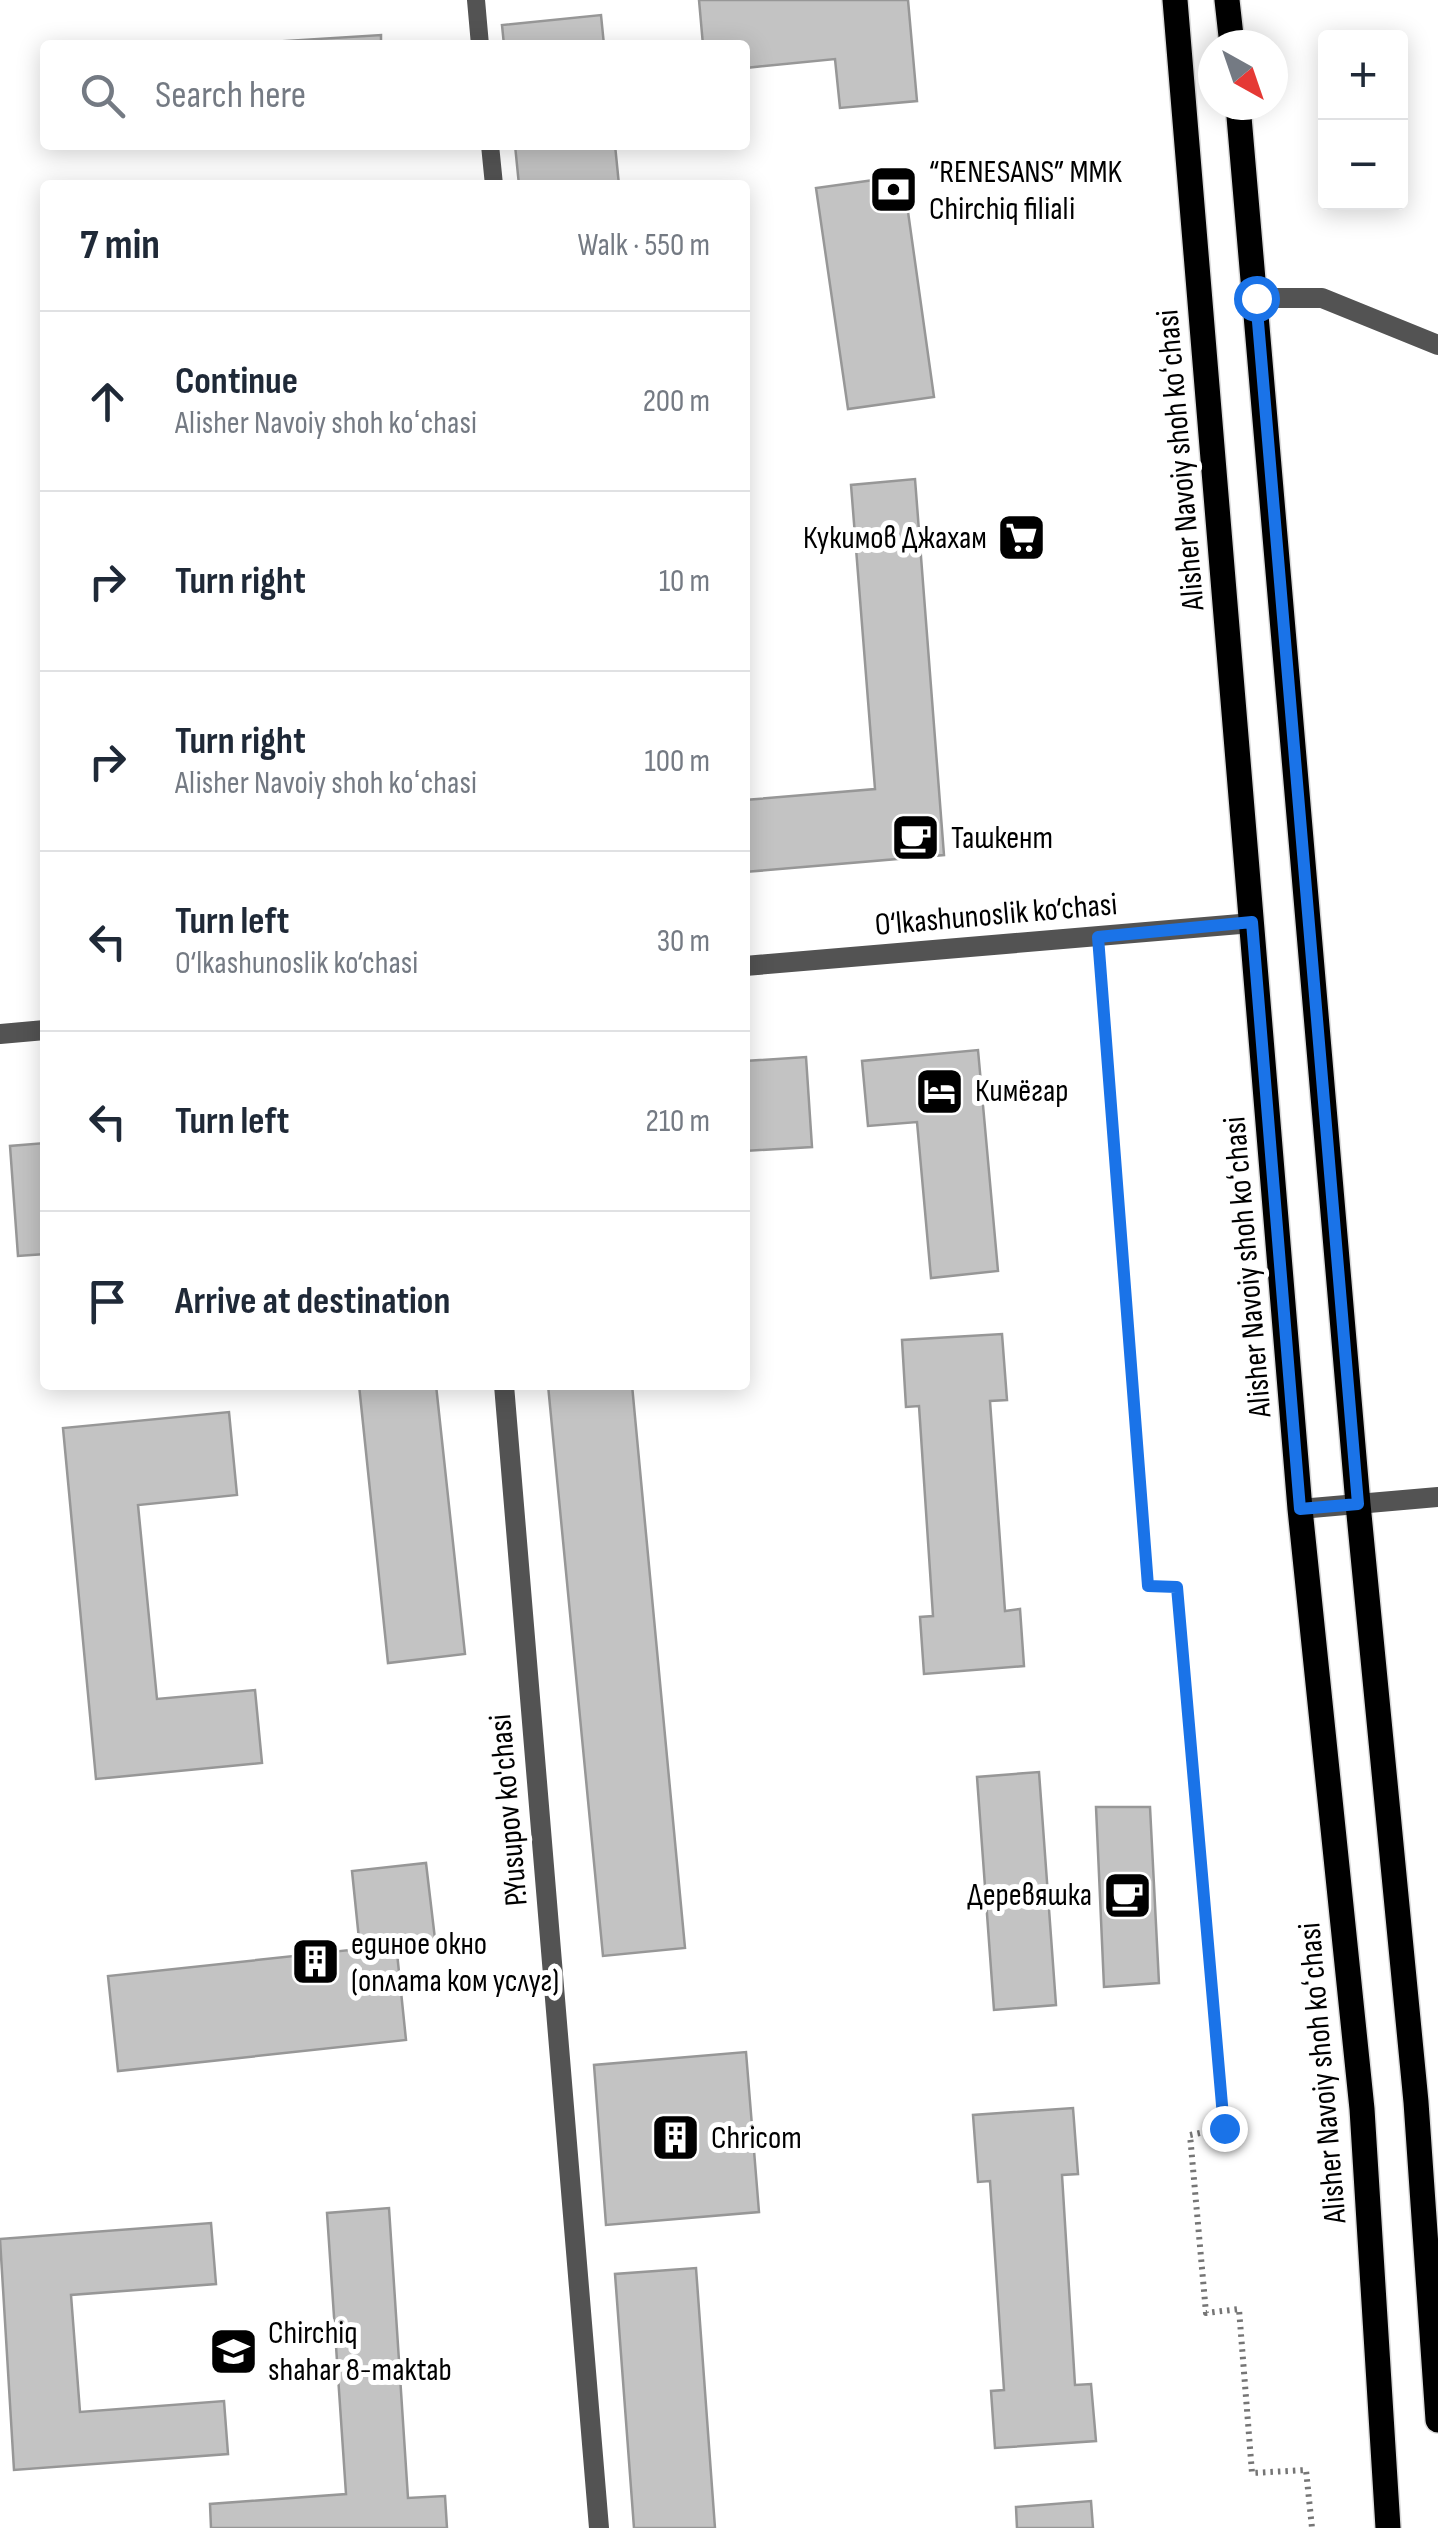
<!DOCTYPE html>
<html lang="en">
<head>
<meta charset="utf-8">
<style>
	:root { --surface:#fff; --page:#f6f6f7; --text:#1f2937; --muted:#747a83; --line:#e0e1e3 }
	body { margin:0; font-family:"Sofia Sans Condensed",sans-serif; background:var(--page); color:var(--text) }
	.controls { position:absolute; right:30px; top:30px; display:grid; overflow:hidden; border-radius:10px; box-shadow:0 5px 25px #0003 }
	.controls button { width:90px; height:90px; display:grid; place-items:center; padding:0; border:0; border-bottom:2px solid var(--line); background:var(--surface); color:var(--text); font:50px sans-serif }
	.compass { position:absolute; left:1198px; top:30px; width:90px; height:90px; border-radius:50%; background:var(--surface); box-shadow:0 5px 25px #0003; rotate:140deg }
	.stop { position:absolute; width:30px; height:30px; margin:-22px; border:8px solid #1a73e8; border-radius:50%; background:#fff }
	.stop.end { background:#1a73e8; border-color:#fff; box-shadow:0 2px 10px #0008 }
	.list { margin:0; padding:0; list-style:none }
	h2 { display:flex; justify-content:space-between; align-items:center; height:130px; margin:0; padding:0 40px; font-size:42px }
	h2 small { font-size:32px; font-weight:400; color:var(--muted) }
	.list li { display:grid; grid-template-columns:65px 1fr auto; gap:30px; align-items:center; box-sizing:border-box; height:180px; padding:0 40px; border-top:2px solid var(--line) }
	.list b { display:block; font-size:38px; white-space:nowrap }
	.list p { margin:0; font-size:32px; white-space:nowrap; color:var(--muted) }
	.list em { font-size:32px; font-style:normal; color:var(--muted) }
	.icon { flex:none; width:55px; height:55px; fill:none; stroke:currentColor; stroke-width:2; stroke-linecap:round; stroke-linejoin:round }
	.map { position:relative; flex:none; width:1438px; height:2528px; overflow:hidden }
	.search { position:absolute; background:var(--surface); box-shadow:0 5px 25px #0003; left:40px; top:40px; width:710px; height:110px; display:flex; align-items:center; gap:25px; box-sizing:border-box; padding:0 35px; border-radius:10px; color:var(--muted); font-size:38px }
	.panel { position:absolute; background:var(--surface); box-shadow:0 5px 25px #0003; left:40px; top:180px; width:710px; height:1210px; border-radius:10px }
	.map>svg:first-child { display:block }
	.building { fill:#c3c3c3; stroke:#979797; stroke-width:2.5 }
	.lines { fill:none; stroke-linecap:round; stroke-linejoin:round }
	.primary-casing { stroke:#dbdbdb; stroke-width:28 }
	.path { stroke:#757575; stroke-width:6; stroke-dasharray:2.5 5; stroke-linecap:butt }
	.service { stroke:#535353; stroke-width:18 }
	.minor { stroke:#535353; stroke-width:20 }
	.primary { stroke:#000; stroke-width:25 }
	.route { stroke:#1a73e8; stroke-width:12 }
	.labels { text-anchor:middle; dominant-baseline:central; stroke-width:10; stroke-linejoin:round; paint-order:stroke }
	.poi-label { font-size:32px; fill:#000; stroke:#fff; text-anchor:start }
	.street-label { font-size:32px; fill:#000; stroke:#fff }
</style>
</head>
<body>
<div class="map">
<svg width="1438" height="2528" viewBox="0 0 1438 2528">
	<rect width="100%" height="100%" fill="#fff"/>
	<path class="building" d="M699 0H908L917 101 840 108 835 59 745 68V45H703Z
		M601 15 604 45H504L502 25Z
		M381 35V45H222Z
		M515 145H615L619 185H519Z
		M903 176 934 397 848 409 816 188Z
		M915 479 944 855 745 872V800L875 789 851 485Z
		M978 1050 998 1271 931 1278 917 1122 868 1126 862 1061Z
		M806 1057 812 1147 745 1151V1061Z
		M45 1143V1254L18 1256 10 1146Z
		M1002 1334 1007 1400 990 1401 1005 1611 1020 1609 1024 1666 924 1674 920 1617 933 1616 919 1406 906 1407 902 1340Z
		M359 1385H436L465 1654 388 1663Z
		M548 1385H632L685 1948 603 1956Z
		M229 1412 237 1495 138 1505 157 1699 255 1690 262 1763 96 1779 63 1428Z
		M1039 1772 1056 2005 994 2010 977 1777Z
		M1096 1807H1150L1159 1983 1104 1987Z
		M426 1863 435 1939 396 1943 406 2040 118 2071 108 1976 360 1949 352 1871Z
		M746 2052 759 2212 606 2225 594 2065Z
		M1073 2108 1078 2174 1062 2175 1075 2385 1091 2384 1096 2441 995 2448 991 2391 1004 2390 990 2181 978 2182 973 2115Z
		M389 2208 408 2498 445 2496 447 2528H211L210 2504 346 2494 327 2213Z
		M211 2223 216 2284 71 2295 80 2412 224 2401 228 2454 14 2470 0 2239Z
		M696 2268 715 2528H634L615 2274Z
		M1091 2501 1093 2528H1017L1016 2507Z"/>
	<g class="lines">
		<defs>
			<path id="primary" d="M1175 0 1300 1509 1362 2109 1388 2528
				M1227 0 1232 45
				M1238 105 1358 1504 1416 2102 1438 2420"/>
		</defs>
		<use href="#primary" class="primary-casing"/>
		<path class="path" d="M1100 963 1148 1587H1177L1224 2128 1190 2135 1206 2313 1239 2309 1252 2473 1306 2470 1312 2528"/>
		<path class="service" d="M476 0 480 45
			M490 145 494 185"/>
		<path class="minor" d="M1256 298H1322L1438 345
			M745 966 1252 923
			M0 1034 45 1030
			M504 1385 599 2528
			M1300 1509 1438 1497"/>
		<use href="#primary" class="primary"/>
	</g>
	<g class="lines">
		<path class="route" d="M1224 2128 1177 1587 1148 1586 1098 937 1252 922 1300 1509 1358 1504 1256 298"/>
	</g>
	<defs>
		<symbol id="bank-square" viewBox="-11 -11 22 22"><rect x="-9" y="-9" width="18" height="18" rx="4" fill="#000" stroke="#fff"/><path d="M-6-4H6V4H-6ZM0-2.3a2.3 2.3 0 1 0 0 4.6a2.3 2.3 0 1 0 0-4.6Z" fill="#fff"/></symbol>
		<symbol id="supermarket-square" viewBox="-11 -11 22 22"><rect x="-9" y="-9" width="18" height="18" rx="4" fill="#000" stroke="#fff"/><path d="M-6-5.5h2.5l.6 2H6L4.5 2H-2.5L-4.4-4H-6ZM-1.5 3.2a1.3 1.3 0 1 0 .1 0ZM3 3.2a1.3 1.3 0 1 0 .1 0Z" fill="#fff"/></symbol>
		<symbol id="cafe-square" viewBox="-11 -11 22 22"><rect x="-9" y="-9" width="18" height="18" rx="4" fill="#000" stroke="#fff"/><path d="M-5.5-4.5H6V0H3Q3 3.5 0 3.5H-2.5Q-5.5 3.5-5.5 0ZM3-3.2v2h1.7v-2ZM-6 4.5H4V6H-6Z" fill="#fff"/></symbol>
		<symbol id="hotel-square" viewBox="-11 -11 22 22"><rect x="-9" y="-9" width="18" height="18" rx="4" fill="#000" stroke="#fff"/><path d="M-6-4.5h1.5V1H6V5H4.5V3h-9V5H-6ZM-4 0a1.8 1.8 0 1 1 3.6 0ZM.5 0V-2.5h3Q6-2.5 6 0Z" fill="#fff"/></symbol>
		<symbol id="building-square" viewBox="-11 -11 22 22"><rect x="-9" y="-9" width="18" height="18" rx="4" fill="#000" stroke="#fff"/><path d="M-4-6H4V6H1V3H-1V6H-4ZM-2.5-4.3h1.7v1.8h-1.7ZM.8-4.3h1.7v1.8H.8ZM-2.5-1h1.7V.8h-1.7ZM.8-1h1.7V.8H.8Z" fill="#fff"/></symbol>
		<symbol id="school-square" viewBox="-11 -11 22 22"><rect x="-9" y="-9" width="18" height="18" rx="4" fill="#000" stroke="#fff"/><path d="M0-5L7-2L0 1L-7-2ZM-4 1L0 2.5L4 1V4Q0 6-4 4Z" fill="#fff"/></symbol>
	</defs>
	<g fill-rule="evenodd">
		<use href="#bank-square" x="866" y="162" width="55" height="55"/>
		<use href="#supermarket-square" x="994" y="510" width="55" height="55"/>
		<use href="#cafe-square" x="888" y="810" width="55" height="55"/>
		<use href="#hotel-square" x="912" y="1064" width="55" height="55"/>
		<use href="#cafe-square" x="1100" y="1868" width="55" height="55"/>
		<use href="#building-square" x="288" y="1934" width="55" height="55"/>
		<use href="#building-square" x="648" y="2110" width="55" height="55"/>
		<use href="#school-square" x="206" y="2324" width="55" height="55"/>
	</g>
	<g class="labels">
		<g class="poi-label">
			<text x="929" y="172">“RENESANS” MMK<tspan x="929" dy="37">Chirchiq filiali</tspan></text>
			<text x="987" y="538" text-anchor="end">Кукимов Джахам</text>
			<text x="951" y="838">Ташкент</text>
			<text x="975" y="1091">Кимёгар</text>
			<text x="1092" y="1895" text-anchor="end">Деревяшка</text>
			<text x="351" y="1944">единое окно<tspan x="351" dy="37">(оплата ком услуг)</tspan></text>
			<text x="711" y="2138">Chricom</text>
			<text x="268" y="2333">Chirchiq<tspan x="268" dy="37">shahar 8-maktab</tspan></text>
		</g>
		<g class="street-label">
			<text transform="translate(1181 460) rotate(-95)">Alisher Navoiy shoh koʻchasi</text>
			<text transform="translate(996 915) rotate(-5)">O‘lkashunoslik ko‘chasi</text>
			<text transform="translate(1248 1267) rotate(-95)">Alisher Navoiy shoh koʻchasi</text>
			<text transform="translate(509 1810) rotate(-95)">P.Yusupov ko'chasi</text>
			<text transform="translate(1323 2073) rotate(-95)">Alisher Navoiy shoh koʻchasi</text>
		</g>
	</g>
</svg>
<div class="controls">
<button>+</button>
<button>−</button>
</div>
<svg class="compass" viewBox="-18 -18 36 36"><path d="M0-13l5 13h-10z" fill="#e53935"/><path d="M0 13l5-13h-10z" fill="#747a83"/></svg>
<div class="stop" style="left:1256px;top:298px"></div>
<div class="stop end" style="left:1224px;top:2128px"></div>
<div class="search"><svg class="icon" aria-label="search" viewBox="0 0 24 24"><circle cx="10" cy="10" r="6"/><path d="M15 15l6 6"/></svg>Search here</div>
<section class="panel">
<h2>7 min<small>Walk · 550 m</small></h2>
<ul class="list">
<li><svg class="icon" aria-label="ahead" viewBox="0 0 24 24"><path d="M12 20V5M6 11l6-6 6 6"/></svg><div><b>Continue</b><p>Alisher Navoiy shoh koʻchasi</p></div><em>200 m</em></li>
<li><svg class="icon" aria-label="right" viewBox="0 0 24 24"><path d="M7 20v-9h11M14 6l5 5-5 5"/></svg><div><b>Turn right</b></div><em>10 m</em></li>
<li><svg class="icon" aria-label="right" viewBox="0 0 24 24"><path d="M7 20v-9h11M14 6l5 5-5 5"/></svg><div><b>Turn right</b><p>Alisher Navoiy shoh koʻchasi</p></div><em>100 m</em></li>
<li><svg class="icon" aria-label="left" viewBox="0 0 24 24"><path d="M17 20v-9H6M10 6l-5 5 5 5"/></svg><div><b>Turn left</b><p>O‘lkashunoslik ko‘chasi</p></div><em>30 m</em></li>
<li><svg class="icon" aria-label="left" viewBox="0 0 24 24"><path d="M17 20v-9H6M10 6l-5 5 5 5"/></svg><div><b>Turn left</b></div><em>210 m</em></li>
<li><svg class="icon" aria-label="arrive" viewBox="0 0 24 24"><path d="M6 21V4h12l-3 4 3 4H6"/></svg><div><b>Arrive at destination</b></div></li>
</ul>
</section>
</div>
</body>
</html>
